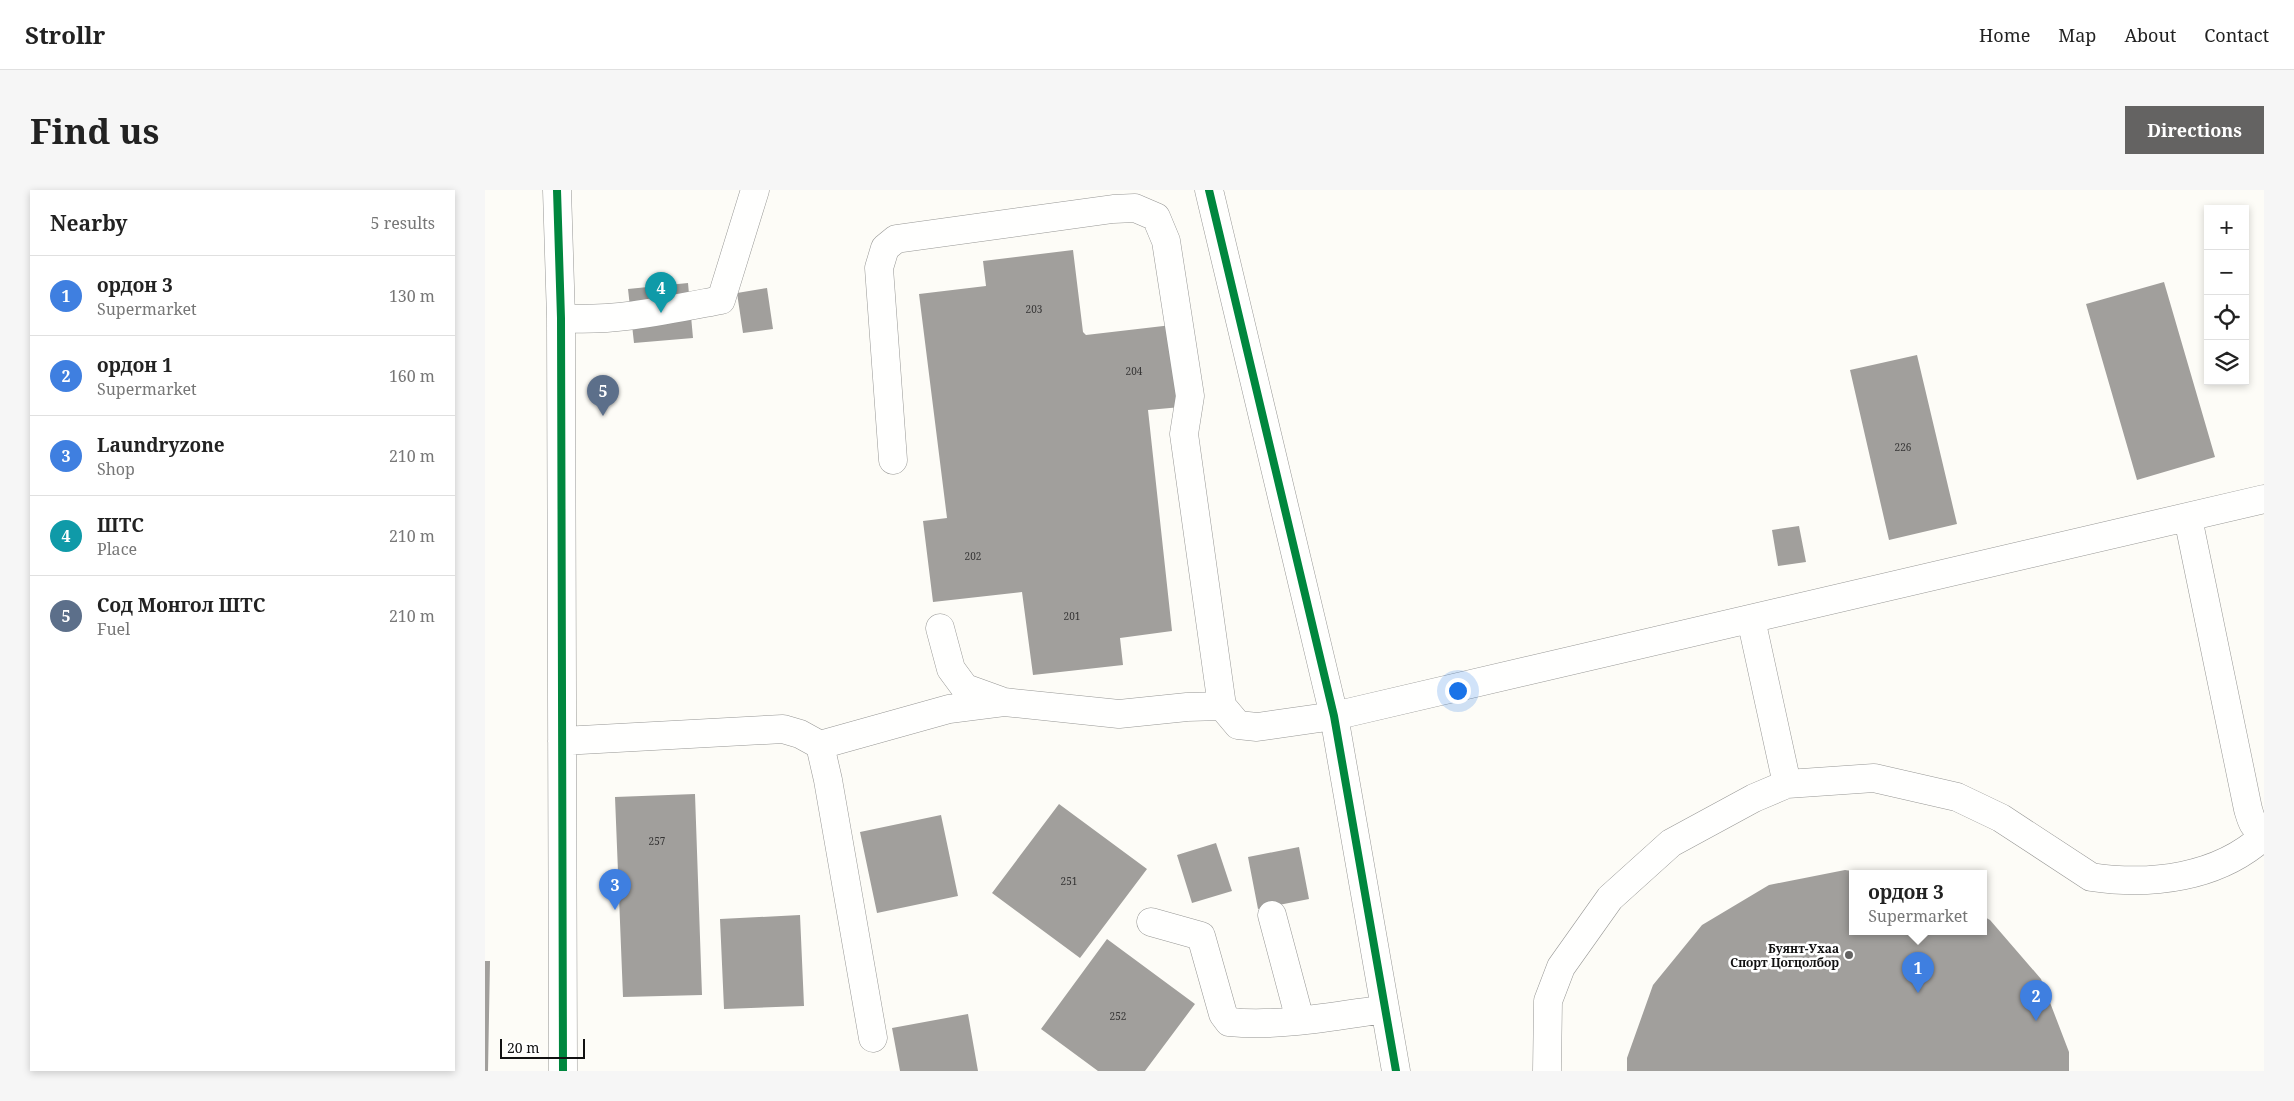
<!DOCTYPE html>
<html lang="en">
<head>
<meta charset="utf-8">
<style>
	:root { --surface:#fff; --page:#f6f6f6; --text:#222; --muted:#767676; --line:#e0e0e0; --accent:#646362 }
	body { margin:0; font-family:"Noto Serif",serif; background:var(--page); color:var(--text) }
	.controls { position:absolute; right:15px; top:15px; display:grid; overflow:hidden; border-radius:0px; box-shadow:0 2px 8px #0003 }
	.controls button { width:45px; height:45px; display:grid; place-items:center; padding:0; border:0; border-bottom:1px solid var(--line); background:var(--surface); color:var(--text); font:25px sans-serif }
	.scale { position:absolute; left:15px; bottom:12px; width:85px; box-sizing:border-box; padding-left:5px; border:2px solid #111; border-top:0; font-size:14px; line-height:18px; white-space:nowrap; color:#111; -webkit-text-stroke:4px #fff; paint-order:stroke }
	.you { position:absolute; left:972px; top:500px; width:18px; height:18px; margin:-12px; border:4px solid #fff; border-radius:50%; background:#1a73e8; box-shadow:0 0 0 8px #1a73e833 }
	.badge { display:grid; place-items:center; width:32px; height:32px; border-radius:50%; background:var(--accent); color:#fff; font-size:16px; font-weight:700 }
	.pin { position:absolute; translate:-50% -41px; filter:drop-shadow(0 1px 2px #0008) }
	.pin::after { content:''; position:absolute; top:26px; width:18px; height:15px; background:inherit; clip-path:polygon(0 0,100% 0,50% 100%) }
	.popup { position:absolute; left:1364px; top:680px; width:138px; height:65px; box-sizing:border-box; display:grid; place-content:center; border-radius:0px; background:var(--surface); filter:drop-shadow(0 1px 4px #0005); font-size:16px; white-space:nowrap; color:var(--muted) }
	.popup b { font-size:19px; color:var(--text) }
	.popup::after { content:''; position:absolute; left:50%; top:100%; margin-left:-10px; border:10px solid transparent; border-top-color:var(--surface) }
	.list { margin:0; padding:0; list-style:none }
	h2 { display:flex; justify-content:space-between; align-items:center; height:65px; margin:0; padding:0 20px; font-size:21px }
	h2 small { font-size:16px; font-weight:400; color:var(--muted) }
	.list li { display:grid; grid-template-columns:32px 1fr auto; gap:15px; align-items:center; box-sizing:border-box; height:80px; padding:0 20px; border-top:1px solid var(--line) }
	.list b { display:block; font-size:19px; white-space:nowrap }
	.list p { margin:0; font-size:16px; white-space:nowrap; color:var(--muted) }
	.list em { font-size:16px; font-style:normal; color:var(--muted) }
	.icon { flex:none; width:28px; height:28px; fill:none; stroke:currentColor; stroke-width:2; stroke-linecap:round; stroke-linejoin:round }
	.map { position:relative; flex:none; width:1779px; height:881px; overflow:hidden; border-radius:0px }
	header { display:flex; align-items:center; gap:30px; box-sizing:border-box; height:70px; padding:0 25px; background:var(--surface); border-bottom:1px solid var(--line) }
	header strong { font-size:24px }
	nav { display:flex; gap:28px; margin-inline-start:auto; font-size:18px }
	.intro { display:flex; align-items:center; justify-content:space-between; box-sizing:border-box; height:120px; padding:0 30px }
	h1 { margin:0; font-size:35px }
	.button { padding:12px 22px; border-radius:0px; background:var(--accent); color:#fff; font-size:18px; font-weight:700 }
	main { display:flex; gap:30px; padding:0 30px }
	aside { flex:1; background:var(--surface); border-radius:0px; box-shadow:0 2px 8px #0003 }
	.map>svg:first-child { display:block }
	.building { fill:#a19f9c }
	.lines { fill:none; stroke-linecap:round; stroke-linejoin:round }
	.minor-casing { stroke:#979795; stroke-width:29 }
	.minor { stroke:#fffffe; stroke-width:28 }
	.cycleway-casing { stroke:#fff; stroke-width:11 }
	.cycleway { stroke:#00873e; stroke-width:8 }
	.poi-dot { fill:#646362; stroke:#fff; stroke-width:2 }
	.labels { text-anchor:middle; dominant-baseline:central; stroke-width:5; stroke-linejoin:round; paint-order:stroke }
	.number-label { font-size:10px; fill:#353434 }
	.poi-label { font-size:12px; font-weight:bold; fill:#111; stroke:#fff; text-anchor:end }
</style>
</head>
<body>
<header>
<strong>Strollr</strong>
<nav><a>Home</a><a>Map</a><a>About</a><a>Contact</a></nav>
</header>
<div class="intro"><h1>Find us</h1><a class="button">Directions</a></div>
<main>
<aside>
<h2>Nearby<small>5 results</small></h2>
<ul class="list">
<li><span class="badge" style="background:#3f7fe0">1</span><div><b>ордон 3</b><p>Supermarket</p></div><em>130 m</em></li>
<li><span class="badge" style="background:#3f7fe0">2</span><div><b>ордон 1</b><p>Supermarket</p></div><em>160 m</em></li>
<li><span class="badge" style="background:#3f7fe0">3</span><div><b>Laundryzone</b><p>Shop</p></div><em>210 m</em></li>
<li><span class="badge" style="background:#0f9aa8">4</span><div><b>ШТС</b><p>Place</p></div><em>210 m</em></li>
<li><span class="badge" style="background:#5c6f8a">5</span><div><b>Сод Монгол ШТС</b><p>Fuel</p></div><em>210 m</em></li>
</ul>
</aside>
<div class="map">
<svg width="1779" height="881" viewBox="0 0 1779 881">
	<rect width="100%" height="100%" fill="#fdfcf7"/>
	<path class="building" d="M588 60 598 142 601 145 687 135 696 217 663 220 687 441 635 448 638 475 548 485 537 402 448 412 438 331 462 328 434 104 501 96 498 71Z
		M1679 92 1730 267 1652 290 1601 114Z
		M203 93 208 148 149 153 143 99Z
		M282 98 288 139 258 143 252 103Z
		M1432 165 1472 334 1404 350 1365 180Z
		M1314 336 1321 372 1293 376 1287 340Z
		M210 604 217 805 138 807 130 607Z
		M574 614 662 679 595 768 507 703Z
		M456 625 473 706 392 723 375 642Z
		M731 653 747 701 707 713 692 665Z
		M814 657 824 709 773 719 763 667Z
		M1360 680 1381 683 1368 684V742H1498V726L1505 730 1556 789 1584 862V881H1142V868L1168 795 1217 735 1284 695Z
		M315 725 319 816 239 819 235 729Z
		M622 749 710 814 660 881H613L556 839Z
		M0 771H5L3 881H0Z
		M483 824 493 881H415L407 838Z"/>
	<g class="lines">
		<defs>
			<path id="minor" d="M72 0 76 128 78 881
				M724 0 849 526 911 881
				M76 128C129 132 183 120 236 110L270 0
				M1703 328 1763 619C1766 629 1768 639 1779 642
				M1266 429 1302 594
				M455 438 466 479 480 498 516 511
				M737 516 753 535 772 537 849 526 1779 309
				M77 551 298 539 315 544 335 555 343 590 388 848
				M335 555 464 519 519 512 634 524 702 517 737 516 699 244 705 206 681 51 671 27 650 18 628 19 411 49 400 58 394 78 408 270
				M787 725 815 830
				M666 732 716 746 738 824 744 832C795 837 850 826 900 819
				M1062 881 1063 811 1076 777 1125 708 1186 653 1269 608 1302 594 1389 588 1472 607 1516 628 1606 687C1666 696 1733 688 1779 646"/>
		</defs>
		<use href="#minor" class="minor-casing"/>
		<use href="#minor" class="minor"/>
		<defs>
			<path id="cycleway" d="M72 0 76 128 78 881
				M724 0 849 526 911 881"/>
		</defs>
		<use href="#cycleway" class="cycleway-casing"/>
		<use href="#cycleway" class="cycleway"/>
	</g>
	<circle class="poi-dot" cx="1364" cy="765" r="5"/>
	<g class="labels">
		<g class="number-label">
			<text x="549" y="119">203</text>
			<text x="649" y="181">204</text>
			<text x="1418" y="257">226</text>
			<text x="488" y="366">202</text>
			<text x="587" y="426">201</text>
			<text x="172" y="651">257</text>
			<text x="584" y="691">251</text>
			<text x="633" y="826">252</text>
		</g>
		<g class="poi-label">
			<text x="1354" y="758">Буянт-Ухаа<tspan x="1354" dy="14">Спорт Цогцолбор</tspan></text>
		</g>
	</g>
</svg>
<div class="controls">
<button>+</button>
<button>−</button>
<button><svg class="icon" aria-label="locate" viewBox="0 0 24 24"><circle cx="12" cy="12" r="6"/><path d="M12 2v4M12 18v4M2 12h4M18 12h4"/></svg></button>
<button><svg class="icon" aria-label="layers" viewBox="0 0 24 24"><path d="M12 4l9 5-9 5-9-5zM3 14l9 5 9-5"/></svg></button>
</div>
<div class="scale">20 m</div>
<div class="you"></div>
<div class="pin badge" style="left:1433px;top:803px;background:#3f7fe0">1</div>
<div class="popup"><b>ордон 3</b>Supermarket</div>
<div class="pin badge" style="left:1551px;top:831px;background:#3f7fe0">2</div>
<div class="pin badge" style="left:130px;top:720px;background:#3f7fe0">3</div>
<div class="pin badge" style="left:176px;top:123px;background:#0f9aa8">4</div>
<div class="pin badge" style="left:118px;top:226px;background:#5c6f8a">5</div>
</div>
</main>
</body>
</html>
